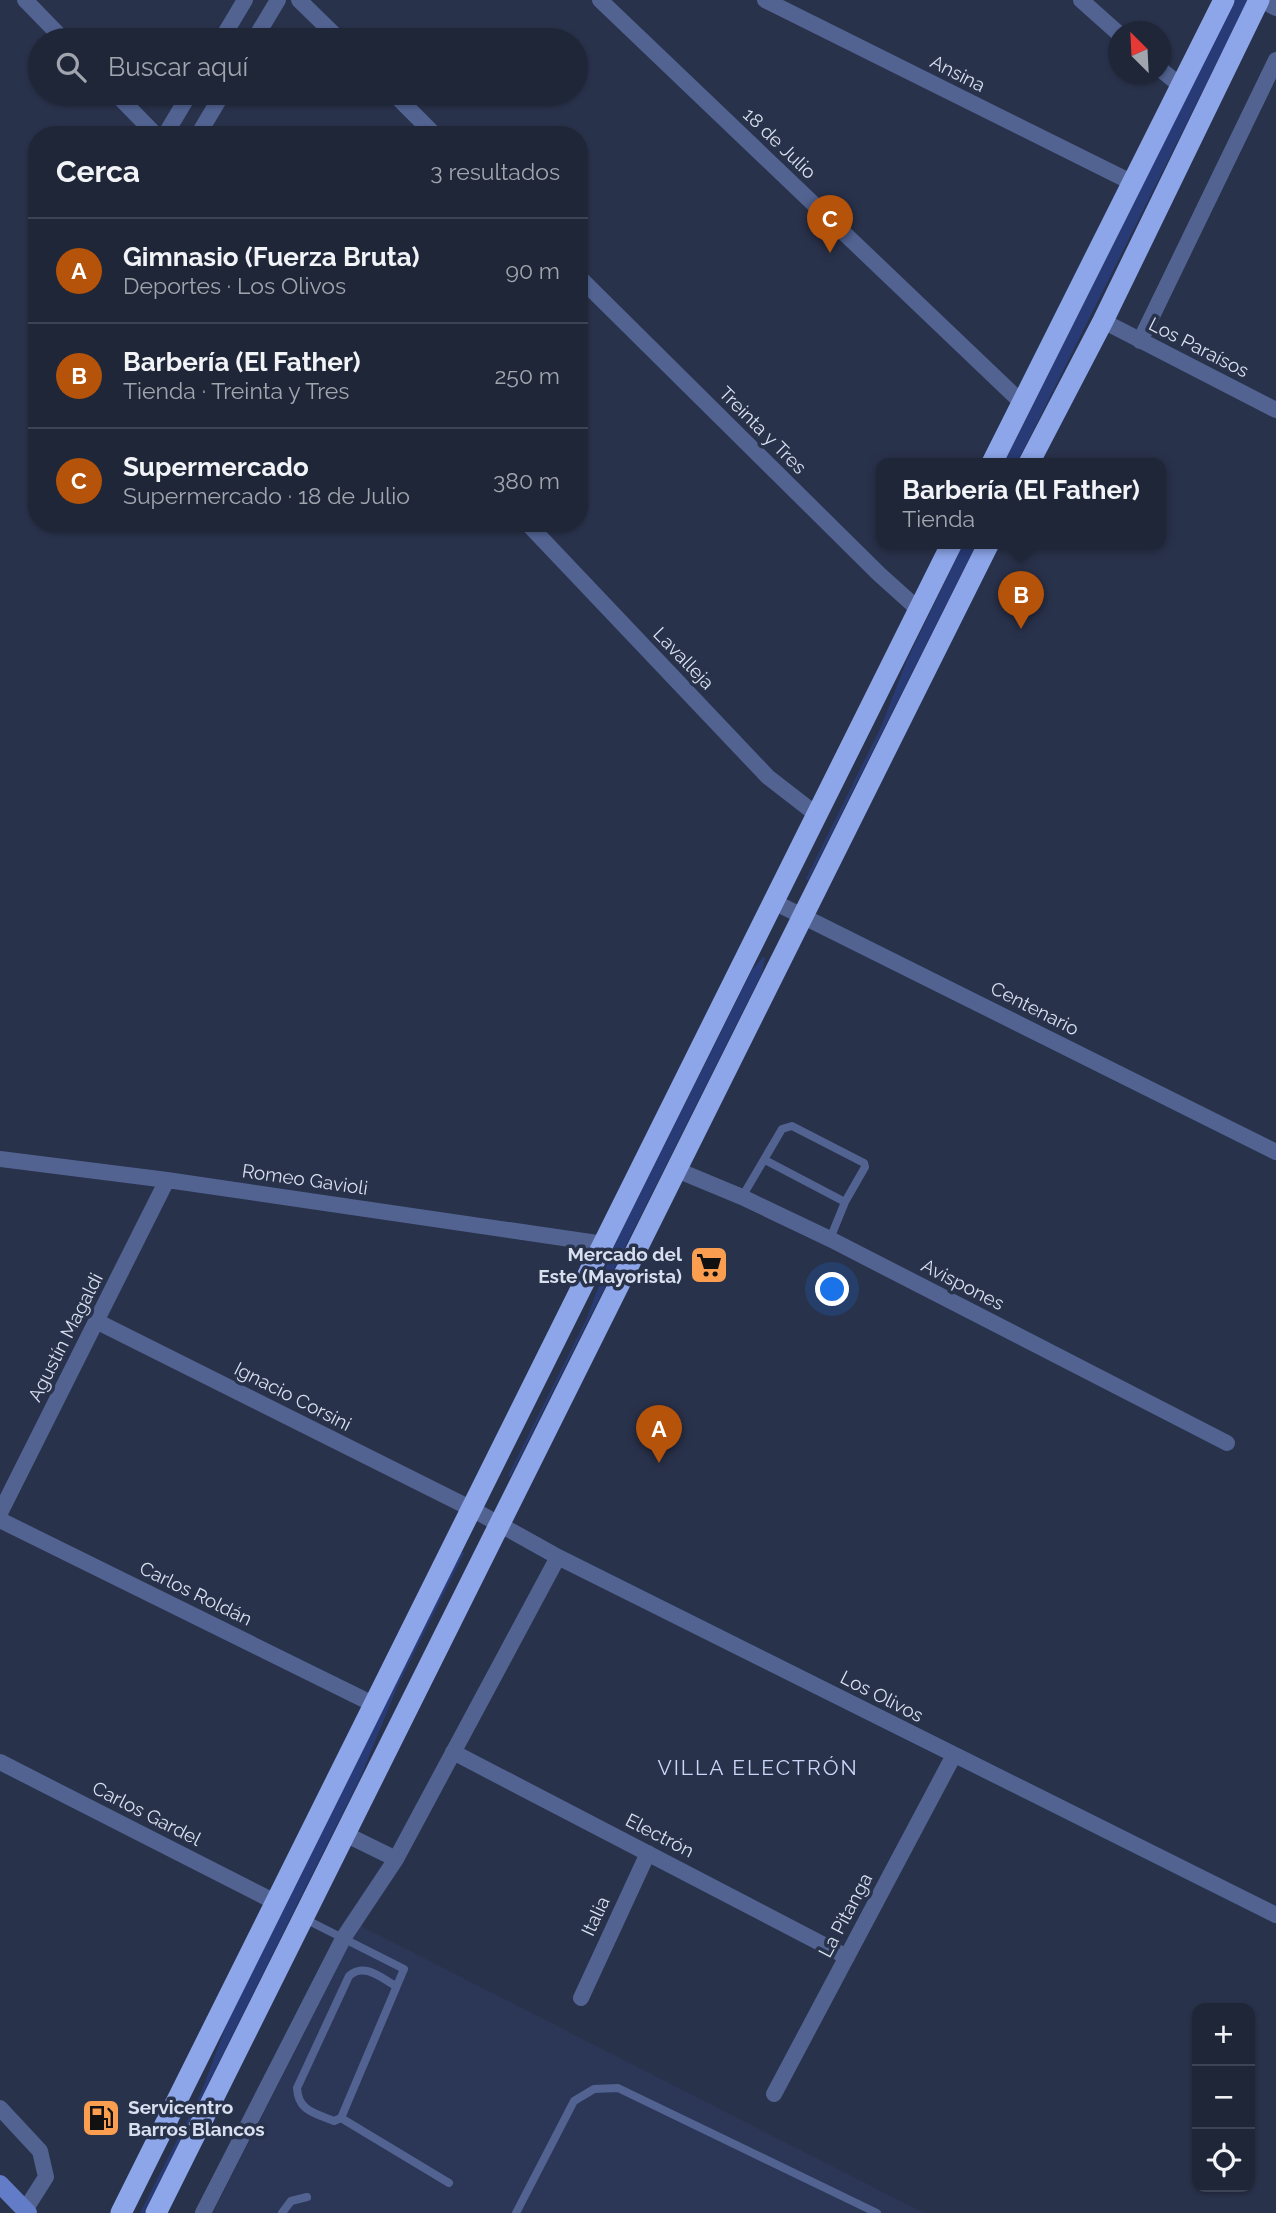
<!DOCTYPE html>
<html lang="es">
<head>
<meta charset="utf-8">
<style>
	:root { --surface:#1f2638; --page:#2c3243; --text:#f1f3f6; --muted:#a1a5ae; --line:#3c4353; --accent:#b45309 }
	body { margin:0; font-family:Raleway,sans-serif; background:var(--page); color:var(--text) }
	.controls { position:absolute; right:21px; bottom:21px; display:grid; overflow:hidden; border-radius:14px; box-shadow:0 2px 5px #0004 }
	.controls button { width:63px; height:63px; display:grid; place-items:center; padding:0; border:0; border-bottom:2px solid var(--line); background:var(--surface); color:var(--text); font:35px sans-serif }
	.compass { position:absolute; left:1108px; top:21px; width:63px; height:63px; border-radius:50%; background:var(--surface); box-shadow:0 2px 5px #0004; rotate:336deg }
	.you { position:absolute; left:833px; top:1290px; width:24px; height:24px; margin:-18px; border:5px solid #fff; border-radius:50%; background:#1a73e8; box-shadow:0 0 0 10px #1a73e833 }
	.badge { display:grid; place-items:center; width:46px; height:46px; border-radius:50%; background:var(--accent); color:#fff; font-size:23px; font-weight:700 }
	.pin { position:absolute; translate:-50% -58px; filter:drop-shadow(0 2px 4px #0008) }
	.pin::after { content:''; position:absolute; top:37px; width:24px; height:21px; background:inherit; clip-path:polygon(0 0,100% 0,50% 100%) }
	.popup { position:absolute; left:876px; top:458px; width:290px; height:91px; box-sizing:border-box; display:grid; place-content:center; border-radius:14px; background:var(--surface); filter:drop-shadow(0 2px 5px #0005); font-size:23px; white-space:nowrap; color:var(--muted) }
	.popup b { font-size:26px; color:var(--text) }
	.popup::after { content:''; position:absolute; left:50%; top:100%; margin-left:-14px; border:14px solid transparent; border-top-color:var(--surface) }
	.list { margin:0; padding:0; list-style:none }
	h2 { display:flex; justify-content:space-between; align-items:center; height:91px; margin:0; padding:0 28px; font-size:30px }
	h2 small { font-size:23px; font-weight:400; color:var(--muted) }
	.list li { display:grid; grid-template-columns:46px 1fr auto; gap:21px; align-items:center; box-sizing:border-box; height:105px; padding:0 28px; border-top:2px solid var(--line) }
	.list b { display:block; font-size:26px; white-space:nowrap }
	.list p { margin:0; font-size:23px; white-space:nowrap; color:var(--muted) }
	.list em { font-size:23px; font-style:normal; color:var(--muted) }
	.icon { flex:none; width:38px; height:38px; fill:none; stroke:currentColor; stroke-width:2; stroke-linecap:round; stroke-linejoin:round }
	.map { position:relative; flex:none; width:1276px; height:2213px; overflow:hidden }
	.search { position:absolute; background:var(--surface); box-shadow:0 2px 5px #0004; left:28px; top:28px; width:560px; height:77px; display:flex; align-items:center; gap:18px; box-sizing:border-box; padding:0 24px; border-radius:38px; color:var(--muted); font-size:26px }
	.panel { position:absolute; background:var(--surface); box-shadow:0 2px 5px #0004; left:28px; top:126px; width:560px; height:406px; border-radius:28px }
	.map>svg:first-child { display:block }
	.built { fill:#2c3757 }
	.green { fill:#293b77 }
	.lines { fill:none; stroke-linecap:round; stroke-linejoin:round }
	.lane { stroke:#526392; stroke-width:8 }
	.street { stroke:#526392; stroke-width:16 }
	.secondary { stroke:#637cc7; stroke-width:18 }
	.highway { stroke:#8da6ea; stroke-width:21 }
	.labels { text-anchor:middle; dominant-baseline:central; stroke-width:7; stroke-linejoin:round; paint-order:stroke }
	.street-label { font-size:19px; fill:#d8dfef; stroke:#29324b }
	.poi-label { font-size:19px; font-weight:bold; fill:#d8dfef; stroke:#29324b; text-anchor:end }
	.neighbourhood-label { font-size:21px; letter-spacing:2px; fill:#c9d6f7; stroke:#29324b }
</style>
</head>
<body>
<div class="map">
<svg width="1276" height="2213" viewBox="0 0 1276 2213">
	<rect width="100%" height="100%" fill="#29324b"/>
	<path class="built" d="M359 1925 924 2213H213Z"/>
	<path class="green" d="M1235 0H1248L1017 463H1004Z
		M964 543H977L808 880 806 879 881 727 907 660Z
		M763 957 765 958 762 973 510 1477 508 1476 586 1320 615 1244 752 970Z
		M460 1552 464 1553 398 1685 361 1776 144 2213H140L201 2093 230 2015Z"/>
	<g class="lines">
		<path class="lane" d="M765 1160 845 1202
			M742 1197 782 1129 792 1126 864 1163 865 1167 845 1202 830 1239
			M305 1919 404 1969 341 2118 334 2121C315 2113 298 2111 297 2088L349 1976C364 1962 381 1978 396 1986
			M341 2118 449 2183
			M282 2213 291 2201 307 2197
			M516 2213 574 2101 594 2089 618 2088 877 2213"/>
		<path class="street" d="M25 0 64 40
			M299 0 340 40
			M600 0 1022 403
			M765 0 1133 183
			M1081 0 1118 33
			M1261 0 1276 8
			M221 40 245 0
			M254 40 278 0
			M1160 69 1181 86
			M115 93 156 135
			M393 93 435 135
			M165 135 190 93
			M198 135 223 93
			M579 277 879 574 919 610
			M1103 321 1276 410
			M1140 341 1276 60
			M527 523 768 777 817 815
			M774 902 1276 1152
			M0 1159 167 1180 604 1244
			M677 1170 742 1197 830 1239 1227 1443
			M96 1321 472 1509 558 1557 1276 1915
			M0 1513 167 1180
			M0 1520 373 1704
			M453 1752 847 1957
			M0 1762 275 1902
			M345 1834 396 1859
			M581 1998 648 1853
			M774 2094 954 1755
			M0 2108 40 2151 46 2177 25 2210
			M203 2213 344 1937 396 1859 558 1557"/>
		<path class="secondary" d="M0 2184 28 2213"/>
		<path class="highway" d="M992 463 1224 0
			M1029 463 1103 321 1259 0
			M121 2213 952 543
			M156 2213C436 1658 710 1099 989 543"/>
	</g>
	<defs>
		<symbol id="supermarket-square" viewBox="-11 -11 22 22"><rect x="-9" y="-9" width="18" height="18" rx="4" fill="#fb9e50" stroke="#29324b"/><path d="M-6-5.5h2.5l.6 2H6L4.5 2H-2.5L-4.4-4H-6ZM-1.5 3.2a1.3 1.3 0 1 0 .1 0ZM3 3.2a1.3 1.3 0 1 0 .1 0Z" fill="#111"/></symbol>
		<symbol id="fuel-square" viewBox="-11 -11 22 22"><rect x="-9" y="-9" width="18" height="18" rx="4" fill="#fb9e50" stroke="#29324b"/><path d="M-5.5-6h7V0h2V4h1.3V-2.5L3-4.5l.8-.8L6-3V5H2.5V1h-1V6h-7ZM-4.2-4.7v3.2H.2V-4.7Z" fill="#111"/></symbol>
	</defs>
	<g fill-rule="evenodd">
		<use href="#supermarket-square" x="687" y="1243" width="44" height="44"/>
		<use href="#fuel-square" x="79" y="2096" width="44" height="44"/>
	</g>
	<g class="labels">
		<g class="street-label">
			<text transform="translate(958 73) rotate(27)">Ansina</text>
			<text transform="translate(780 143) rotate(44)">18 de Julio</text>
			<text transform="translate(1199 347) rotate(27)">Los Paraísos</text>
			<text transform="translate(763 430) rotate(45)">Treinta y Tres</text>
			<text transform="translate(684 658) rotate(46)">Lavalleja</text>
			<text transform="translate(1035 1008) rotate(27)">Centenario</text>
			<text transform="translate(305 1179) rotate(8)">Romeo Gavioli</text>
			<text transform="translate(963 1284) rotate(27)">Avispones</text>
			<text transform="translate(65 1337) rotate(-63)">Agustín Magaldi</text>
			<text transform="translate(293 1396) rotate(27)">Ignacio Corsini</text>
			<text transform="translate(196 1593) rotate(26)">Carlos Roldán</text>
			<text transform="translate(882 1696) rotate(27)">Los Olivos</text>
			<text transform="translate(147 1813) rotate(27)">Carlos Gardel</text>
			<text transform="translate(660 1835) rotate(27)">Electrón</text>
			<text transform="translate(845 1915) rotate(-62)">La Pitanga</text>
			<text transform="translate(595 1916) rotate(-65)">Italia</text>
		</g>
		<g class="poi-label">
			<text x="682" y="1254">Mercado del<tspan x="682" dy="22">Este (Mayorista)</tspan></text>
			<text x="128" y="2107" text-anchor="start">Servicentro<tspan x="128" dy="22">Barros Blancos</tspan></text>
		</g>
		<g class="neighbourhood-label">
			<text x="758" y="1767">VILLA ELECTRÓN</text>
		</g>
	</g>
</svg>
<div class="controls">
<button>+</button>
<button>−</button>
<button><svg class="icon" aria-label="locate" viewBox="0 0 24 24"><circle cx="12" cy="12" r="6"/><path d="M12 2v4M12 18v4M2 12h4M18 12h4"/></svg></button>
</div>
<svg class="compass" viewBox="-18 -18 36 36"><path d="M0-13l5 13h-10z" fill="#e53935"/><path d="M0 13l5-13h-10z" fill="#a1a5ae"/></svg>
<div class="you"></div>
<div class="pin badge" style="left:659px;top:1463px">A</div>
<div class="pin badge" style="left:1021px;top:629px">B</div>
<div class="popup"><b>Barbería (El Father)</b>Tienda</div>
<div class="pin badge" style="left:830px;top:253px">C</div>
<div class="search"><svg class="icon" aria-label="search" viewBox="0 0 24 24"><circle cx="10" cy="10" r="6"/><path d="M15 15l6 6"/></svg>Buscar aquí</div>
<section class="panel">
<h2>Cerca<small>3 resultados</small></h2>
<ul class="list">
<li><span class="badge">A</span><div><b>Gimnasio (Fuerza Bruta)</b><p>Deportes · Los Olivos</p></div><em>90 m</em></li>
<li><span class="badge">B</span><div><b>Barbería (El Father)</b><p>Tienda · Treinta y Tres</p></div><em>250 m</em></li>
<li><span class="badge">C</span><div><b>Supermercado</b><p>Supermercado · 18 de Julio</p></div><em>380 m</em></li>
</ul>
</section>
</div>
</body>
</html>
